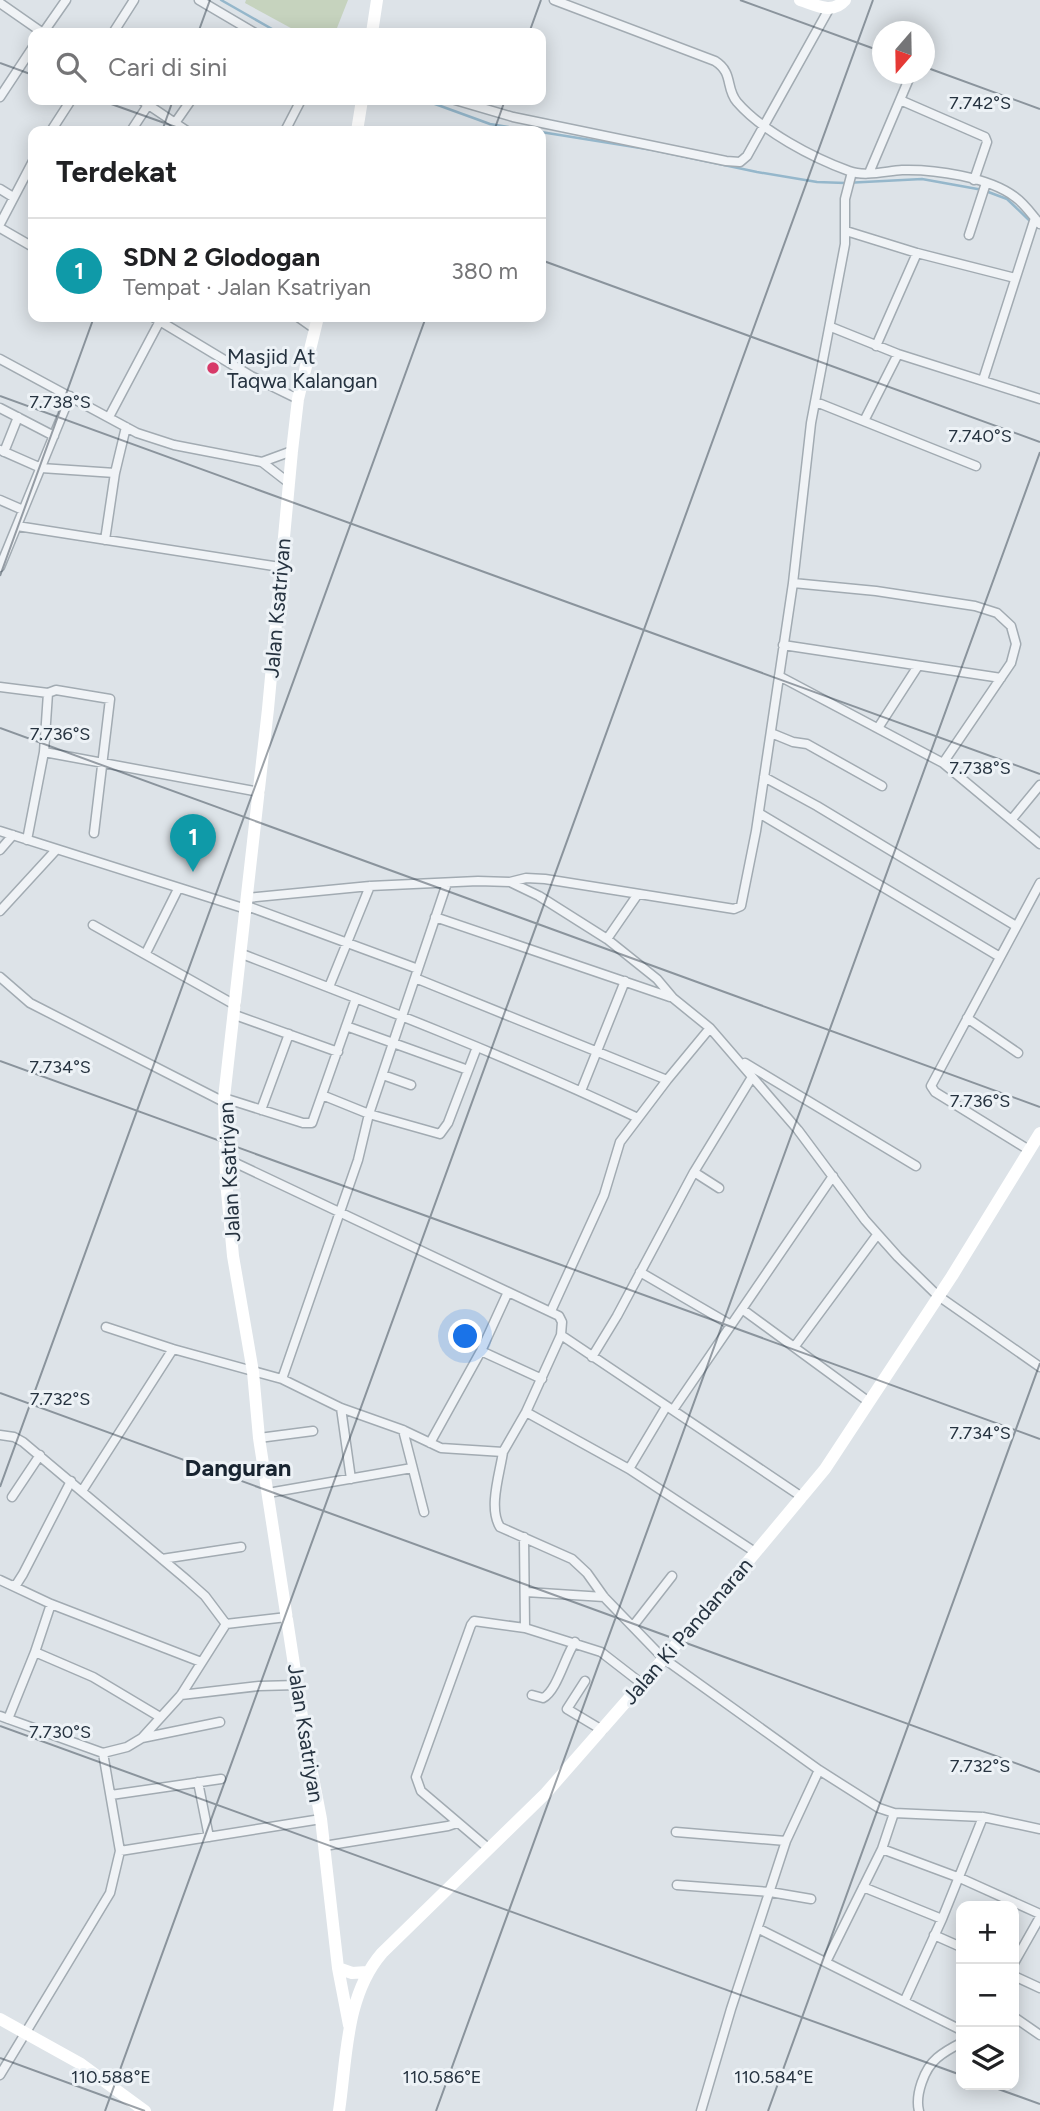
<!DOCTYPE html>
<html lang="id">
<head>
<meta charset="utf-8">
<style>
	:root { --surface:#fff; --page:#f2f2f2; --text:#202124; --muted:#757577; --line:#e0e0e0; --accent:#0b8043 }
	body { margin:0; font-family:Figtree,sans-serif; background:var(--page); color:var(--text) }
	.controls { position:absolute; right:21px; bottom:21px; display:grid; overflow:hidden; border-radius:14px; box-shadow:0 4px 18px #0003 }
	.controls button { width:63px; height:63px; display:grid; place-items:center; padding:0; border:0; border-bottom:2px solid var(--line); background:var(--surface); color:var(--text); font:35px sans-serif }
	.compass { position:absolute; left:872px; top:21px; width:63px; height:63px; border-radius:50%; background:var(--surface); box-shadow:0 4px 18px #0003; rotate:200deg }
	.you { position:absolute; left:466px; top:1337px; width:24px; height:24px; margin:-18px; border:5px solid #fff; border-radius:50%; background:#1a73e8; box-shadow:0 0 0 10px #1a73e833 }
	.badge { display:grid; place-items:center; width:46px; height:46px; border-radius:50%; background:var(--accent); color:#fff; font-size:23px; font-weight:700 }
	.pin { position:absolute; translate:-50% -58px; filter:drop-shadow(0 2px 4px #0008) }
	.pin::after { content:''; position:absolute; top:37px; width:24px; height:21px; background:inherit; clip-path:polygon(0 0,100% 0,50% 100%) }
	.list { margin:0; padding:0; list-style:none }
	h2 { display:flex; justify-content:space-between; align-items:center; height:91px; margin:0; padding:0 28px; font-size:30px }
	h2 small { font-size:23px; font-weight:400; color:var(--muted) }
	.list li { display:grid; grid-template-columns:46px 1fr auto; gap:21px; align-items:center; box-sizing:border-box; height:105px; padding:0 28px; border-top:2px solid var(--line) }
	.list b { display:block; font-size:26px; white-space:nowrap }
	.list p { margin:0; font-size:23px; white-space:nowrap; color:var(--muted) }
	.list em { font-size:23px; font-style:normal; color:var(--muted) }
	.icon { flex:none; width:38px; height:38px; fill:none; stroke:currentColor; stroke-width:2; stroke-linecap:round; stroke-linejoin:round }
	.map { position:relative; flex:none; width:1040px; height:2111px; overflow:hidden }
	.search { position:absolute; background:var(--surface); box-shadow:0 4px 18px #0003; left:28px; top:28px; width:518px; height:77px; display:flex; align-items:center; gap:18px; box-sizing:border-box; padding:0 24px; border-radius:14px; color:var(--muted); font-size:26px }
	.panel { position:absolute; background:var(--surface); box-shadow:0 4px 18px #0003; left:28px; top:126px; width:518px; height:196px; border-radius:14px }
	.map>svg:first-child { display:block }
	.garden { fill:#c6d3be }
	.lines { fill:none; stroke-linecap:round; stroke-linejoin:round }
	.stream { stroke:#95b7cb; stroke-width:2.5 }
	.street-casing { stroke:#a2abb2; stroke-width:11 }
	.street { stroke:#f0f3f6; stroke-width:8 }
	.secondary { stroke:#fff; stroke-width:12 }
	.ticks { fill:none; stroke:#263340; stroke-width:2; stroke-opacity:0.45 }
	.poi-dot { fill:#d73968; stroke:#edf2f6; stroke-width:2.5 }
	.labels { text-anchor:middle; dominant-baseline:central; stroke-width:6; stroke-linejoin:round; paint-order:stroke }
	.poi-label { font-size:21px; fill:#263340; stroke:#edf2f6; text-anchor:start }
	.street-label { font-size:21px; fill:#263340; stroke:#edf2f6 }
	.quarter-label { font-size:24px; font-weight:bold; fill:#182430; stroke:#edf2f6 }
	.ticks-label { font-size:18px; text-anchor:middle; fill:#263340; stroke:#edf2f6; stroke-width:6; stroke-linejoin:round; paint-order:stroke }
</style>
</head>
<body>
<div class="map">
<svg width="1040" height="2111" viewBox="0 0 1040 2111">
	<rect width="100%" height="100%" fill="#dde3e8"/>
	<path class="garden" d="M246 0H348L335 33H300L245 3Z"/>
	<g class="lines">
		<path class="stream" d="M221 0 279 33
			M424 100 490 124 532 131
			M541 132 653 150 757 172 817 182 845 183 922 179 983 190 1007 199 1031 222"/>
		<defs>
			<path id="street" d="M199 0 255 33
				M554 0 715 61C734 73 725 88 737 102 762 131 813 158 849 171 865 177 886 171 902 170 934 169 989 177 1015 197 1025 204 1032 215 1040 224
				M0 3 43 33
				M43 33 66 0
				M113 33 134 0
				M0 97 33 47
				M141 100 187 131
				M455 100 513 117 726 161 740 162 747 156 829 9
				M900 100 985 137 987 142 974 180
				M175 123 191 100
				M51 131 71 100
				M131 131 148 105
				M285 131 301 100
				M869 173 911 74
				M0 189 13 197
				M0 224 33 161
				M0 228 33 247
				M846 231 917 253 1015 278
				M969 235 986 183
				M153 317 251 376 298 399
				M298 317 315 329
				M831 327 898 354 1040 399
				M876 346 917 253
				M0 359 137 433 174 445 262 462 289 483
				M983 380 1035 218
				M816 402 976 466
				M0 408 54 436
				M109 417 162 317
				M864 421 898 354
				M0 450 41 468 115 473
				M4 452 18 417
				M262 462 292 451
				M0 500 23 510
				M17 526 280 567
				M105 540 115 473 126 427
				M0 567 70 396
				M793 583 876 591 975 606 997 613 1011 626 1016 644 1011 663 943 763 1040 844
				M783 645 1001 678
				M779 676 943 763
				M0 687 48 693
				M878 728 918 666
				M771 733 793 742 807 744 882 786
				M44 752 259 792
				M764 777 817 806 1016 926
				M759 813 1000 957
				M1012 819 1040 785
				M0 831 246 909
				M27 840 44 752 48 693 56 690 110 699 94 833
				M0 850 13 835
				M510 882 526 878 545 879 734 909 741 906 756 831 793 583 811 423 845 244V199L852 172
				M247 898 370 886 478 881 510 882 539 896 607 939 657 979 673 998 710 1028 798 1130 865 1220 898 1257 937 1295 1040 1367
				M247 906 418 969 369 1114 358 1160 282 1379
				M0 911 56 850
				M435 917 670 997
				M93 925 235 1005
				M607 939 638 894
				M146 953 178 889
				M242 954C375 1005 509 1057 638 1118
				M418 969 447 883
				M0 977 30 1003 224 1102
				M415 978 667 1080
				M329 987 370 886
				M235 1015 338 1052
				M967 1018 1018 1053
				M346 1026 468 1070
				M745 1063 916 1166
				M383 1075 411 1085
				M581 1091 625 981
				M322 1095 369 1114 440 1134 448 1123 477 1047
				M224 1098 303 1123H312L356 998
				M261 1110 289 1034
				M1029 1150 935 1092 931 1086 1040 883
				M225 1158 559 1316 562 1322 561 1335 526 1412 503 1452
				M694 1172 719 1188
				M640 1272 731 1325
				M742 1309 869 1402
				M551 1311 604 1195 620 1142 667 1080 710 1028
				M106 1327 173 1349 282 1379 341 1408 403 1430 441 1448 503 1452C500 1473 488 1508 500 1527L572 1559 587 1573 604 1597 663 1658 819 1770 879 1808 894 1813 983 1817 1040 1829
				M561 1335 802 1497
				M795 1346 877 1235
				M481 1351 542 1379
				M592 1357 617 1316 694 1172 752 1077
				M341 1408 351 1479
				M673 1410 833 1176
				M526 1412 629 1469 755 1552
				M403 1430 424 1512
				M0 1435 14 1437 23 1442 187 1580 205 1596 226 1624 181 1695 142 1738 127 1747 103 1753 0 1716
				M259 1438 313 1431
				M430 1443 481 1351 508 1292
				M629 1469 666 1407
				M82 1491 173 1349
				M268 1493 412 1468
				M12 1497 40 1455
				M524 1537 525 1628 601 1652 641 1683
				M162 1559 241 1547
				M0 1580 51 1604 201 1662
				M13 1585H16L23 1574 71 1481
				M526 1592 604 1597
				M226 1624 287 1617
				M633 1626 672 1576
				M35 1652 93 1677 160 1717
				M585 1681 567 1709 602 1730
				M181 1695 259 1686 298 1685
				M532 1695 543 1698C557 1691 565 1656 575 1642
				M8 1719 35 1652 51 1604
				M142 1738 220 1722
				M198 1782 209 1837
				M111 1795 221 1779
				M676 1832 786 1841
				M324 1846 448 1826 457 1823
				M488 1848 421 1791 416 1777 471 1625 474 1621 525 1628
				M882 1849 960 1878 1040 1914
				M120 1851 321 1819
				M677 1885 770 1892 811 1899
				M863 1887 942 1919
				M759 1929 961 2030
				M934 1935 961 1947
				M826 1962 882 1849 894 1813
				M1014 1963 1040 1917
				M1014 1976 1040 1988
				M905 2000 942 1919 983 1817
				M1014 2017 1040 2035
				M0 2075 110 1893 120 1851 103 1753
				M701 2111 731 2009 786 1841 819 1770
				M919 2111C915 2095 924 2069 937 2058 944 2052 953 2047 961 2043"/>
		</defs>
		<use href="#street" class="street-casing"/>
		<use href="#street" class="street"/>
		<path class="secondary" d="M800 0C816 5 832 15 845 0
			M372 33 377 0
			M357 131 362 100
			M318 317 298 399 292 451 268 709 224 1098 226 1181 233 1256 253 1372 259 1438 305 1736 321 1819 338 1968 349 2025
			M338 1968 352 1973 367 1972
			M0 2019 81 2064 145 2111
			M339 2111C347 2058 345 1996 382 1953L546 1793 730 1583 825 1469 952 1276 1040 1133"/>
	</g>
	<path class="ticks" d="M740 0 883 52M198 33 210 0M529 33 541 0M0 63 33 75M925 67 1040 109M100 100 187 131M162 131 173 100M494 131 505 100M541 260 1040 442M0 396 1040 774M0 576 94 317M0 728 1040 1107M0 1061 1040 1439M0 1393 1040 1772M0 1487 426 317M0 1726 961 2075M0 2058 145 2111M987 2085 1040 2104M105 2111 873 0M436 2111 1040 452M768 2111 1040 1363"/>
	<circle class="poi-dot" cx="213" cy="368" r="7"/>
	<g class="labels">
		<g class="poi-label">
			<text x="227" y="356">Masjid At<tspan x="227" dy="24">Taqwa Kalangan</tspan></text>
		</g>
		<g class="street-label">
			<text transform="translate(277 608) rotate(-85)">Jalan Ksatriyan</text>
			<text transform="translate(229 1172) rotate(-93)">Jalan Ksatriyan</text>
			<text transform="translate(687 1631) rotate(-49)">Jalan Ki Pandanaran</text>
			<text transform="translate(306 1733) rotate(81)">Jalan Ksatriyan</text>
		</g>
		<g class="quarter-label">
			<text x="238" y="1467">Danguran</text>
		</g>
	</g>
	<g class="ticks-label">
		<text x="980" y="109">7.742°S</text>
		<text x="60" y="408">7.738°S</text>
		<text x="980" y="442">7.740°S</text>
		<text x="60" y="740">7.736°S</text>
		<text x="980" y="774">7.738°S</text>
		<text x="60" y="1073">7.734°S</text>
		<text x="980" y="1107">7.736°S</text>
		<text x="60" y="1405">7.732°S</text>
		<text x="980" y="1439">7.734°S</text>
		<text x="60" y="1738">7.730°S</text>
		<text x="980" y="1772">7.732°S</text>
		<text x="111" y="2083">110.588°E</text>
		<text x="442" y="2083">110.586°E</text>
		<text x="774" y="2083">110.584°E</text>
	</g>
</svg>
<div class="controls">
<button>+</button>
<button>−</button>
<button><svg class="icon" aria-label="layers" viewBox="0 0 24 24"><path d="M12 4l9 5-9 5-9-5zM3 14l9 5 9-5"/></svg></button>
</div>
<svg class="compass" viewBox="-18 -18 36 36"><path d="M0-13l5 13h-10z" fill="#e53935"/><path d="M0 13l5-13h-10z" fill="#757577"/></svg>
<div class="you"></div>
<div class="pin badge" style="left:193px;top:872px;background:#0f9aa8">1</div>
<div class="search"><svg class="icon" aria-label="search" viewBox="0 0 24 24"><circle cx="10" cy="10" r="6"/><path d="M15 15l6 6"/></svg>Cari di sini</div>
<section class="panel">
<h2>Terdekat<small></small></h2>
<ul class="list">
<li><span class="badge" style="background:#0f9aa8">1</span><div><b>SDN 2 Glodogan</b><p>Tempat · Jalan Ksatriyan</p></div><em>380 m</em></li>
</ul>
</section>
</div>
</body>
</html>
